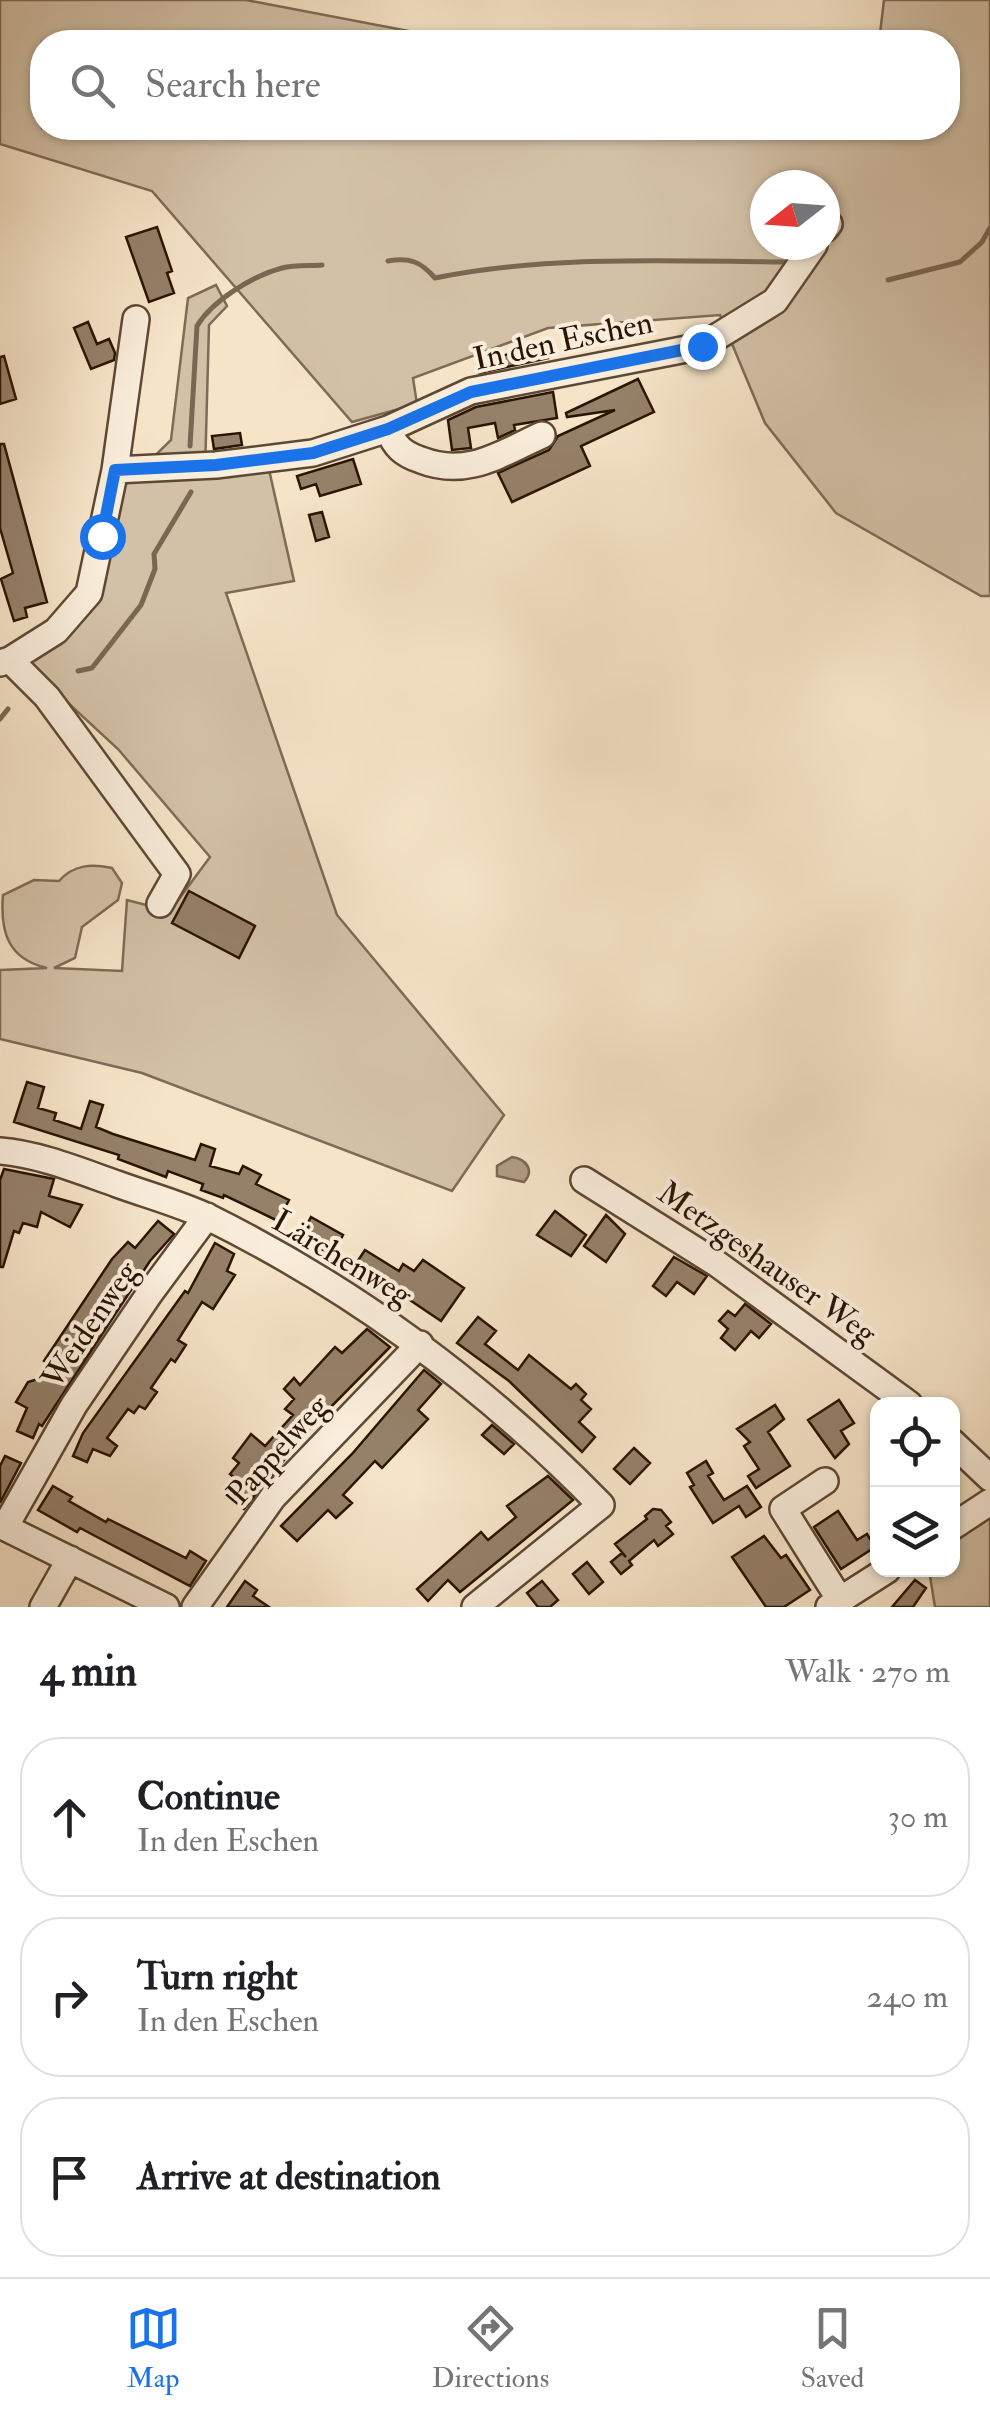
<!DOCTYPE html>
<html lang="en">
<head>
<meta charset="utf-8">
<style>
	:root { --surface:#fff; --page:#f2f2f2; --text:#202124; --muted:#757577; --line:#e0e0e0; --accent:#1a73e8 }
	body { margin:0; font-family:"IM FELL Double Pica",serif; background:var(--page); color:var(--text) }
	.controls { position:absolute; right:30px; bottom:30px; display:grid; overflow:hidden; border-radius:20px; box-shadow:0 2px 8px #0004 }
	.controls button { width:90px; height:90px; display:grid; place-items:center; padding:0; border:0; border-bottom:2px solid var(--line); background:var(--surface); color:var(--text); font:50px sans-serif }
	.compass { position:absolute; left:750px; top:170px; width:90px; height:90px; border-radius:50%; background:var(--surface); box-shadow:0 2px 8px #0004; rotate:253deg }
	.stop { position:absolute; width:30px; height:30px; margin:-22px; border:8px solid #1a73e8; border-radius:50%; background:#fff }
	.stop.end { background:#1a73e8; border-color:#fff; box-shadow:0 2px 10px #0008 }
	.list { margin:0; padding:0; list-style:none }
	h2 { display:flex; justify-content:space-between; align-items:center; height:130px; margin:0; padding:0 40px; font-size:42px }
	h2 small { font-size:32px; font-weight:400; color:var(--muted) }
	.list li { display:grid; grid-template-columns:65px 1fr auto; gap:30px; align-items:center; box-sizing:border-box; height:160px; margin:0 20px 20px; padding:0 20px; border:2px solid var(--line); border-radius:40px }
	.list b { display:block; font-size:38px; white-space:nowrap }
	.list p { margin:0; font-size:32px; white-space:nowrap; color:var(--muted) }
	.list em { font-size:32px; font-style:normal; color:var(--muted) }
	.icon { flex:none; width:55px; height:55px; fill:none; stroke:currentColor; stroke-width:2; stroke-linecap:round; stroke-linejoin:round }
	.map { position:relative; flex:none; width:990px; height:1607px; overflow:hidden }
	.search { position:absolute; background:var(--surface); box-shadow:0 2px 8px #0004; left:30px; right:30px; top:30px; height:110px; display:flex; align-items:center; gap:25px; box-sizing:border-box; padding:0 35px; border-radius:40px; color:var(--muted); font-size:38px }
	.sheet { height:670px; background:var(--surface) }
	nav { display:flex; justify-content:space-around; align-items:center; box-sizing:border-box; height:140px; border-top:2px solid var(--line); background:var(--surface); font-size:28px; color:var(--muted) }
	nav a { display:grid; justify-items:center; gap:5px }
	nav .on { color:var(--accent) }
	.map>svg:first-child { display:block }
	.green { fill:#d3c1a7; stroke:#7f6a55; stroke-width:2.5; fill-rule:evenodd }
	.water { fill:#b19d85; stroke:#7b6651; stroke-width:2.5 }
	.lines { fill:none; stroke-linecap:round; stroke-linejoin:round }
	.stream { stroke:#7b6651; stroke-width:5 }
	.building { fill:#958069; stroke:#2b1403; stroke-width:2.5 }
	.minor-casing { stroke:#5e4834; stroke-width:30 }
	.minor { stroke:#f9eddb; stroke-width:25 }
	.route { stroke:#1a73e8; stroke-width:12 }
	.labels { text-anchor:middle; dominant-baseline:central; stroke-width:8; stroke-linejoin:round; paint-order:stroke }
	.street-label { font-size:32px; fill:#2b1403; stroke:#f9eddb }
</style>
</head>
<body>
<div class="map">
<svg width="990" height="1607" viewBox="0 0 990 1607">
	<rect width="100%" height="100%" fill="#f6e4c8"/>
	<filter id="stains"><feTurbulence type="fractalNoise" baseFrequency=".002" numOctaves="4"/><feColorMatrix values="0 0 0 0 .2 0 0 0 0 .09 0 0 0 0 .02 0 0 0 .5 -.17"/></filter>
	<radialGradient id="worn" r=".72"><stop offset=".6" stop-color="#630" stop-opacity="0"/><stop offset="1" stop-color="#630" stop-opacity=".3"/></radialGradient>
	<path class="green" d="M0 0H246L466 42H42V128H948V42H879L884 0H990V596H981L836 513 765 423 720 315 548 328 413 378 417 404 352 422 152 191 0 144ZM765 185H825V245H765Z
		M216 285 227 306 209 325 205 472 268 465 294 581 226 593 337 915 504 1115 452 1191 142 1073 0 1039V970L47 968C8 959 0 932 3 895L34 880 59 881C74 864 92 864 112 868L122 883 118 900 82 927 75 958 54 968 122 971 127 900 170 911 210 857 118 749 27 665 89 609 121 489 171 440 188 298Z
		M990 1515V1607H935L929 1570H952L953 1540Z"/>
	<path class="water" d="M512 1157C526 1159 535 1170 524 1182L497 1176V1166Z"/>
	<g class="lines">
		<path class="stream" d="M388 261C410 257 421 262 435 278 550 255 667 261 783 262
			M888 280 960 262 982 242 990 228
			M190 446 197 326C212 301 252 276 282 268 294 265 309 266 322 265
			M78 671 92 668 141 605 155 569 154 554 191 492
			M0 719 8 709"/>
	</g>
	<path class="building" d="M157 227 172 271 167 273 174 293 149 302 126 237Z
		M88 322 97 344 109 339 115 353 114 360 91 369 74 328Z
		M543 343 548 358 479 373 477 364Z
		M4 356 16 399 0 404V357Z
		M638 379 654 412 581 446 590 466 512 502 498 473 549 450 558 436 615 410 567 417 566 413Z
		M553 392 557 418 514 425 515 430 498 438 495 423 468 428 471 448 452 450 448 420 476 407Z
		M240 433 242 445 214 449 212 436Z
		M0 444H4L47 602 25 608 27 617 14 621 1 579 13 573 0 528Z
		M353 459 361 484 320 496 316 484 301 489 297 476Z
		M322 512 329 537 316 541 309 515Z
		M189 891 255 926 239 958 172 923Z
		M27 1082 44 1087 38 1108 56 1113 54 1120 81 1129 90 1101 103 1105 96 1127 113 1134 195 1160 201 1144 215 1149 210 1166 239 1174 243 1166 261 1175 256 1184 289 1200 278 1221 224 1195 223 1198 201 1190 203 1184 168 1171 166 1177 118 1159 119 1155 14 1122Z
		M4 1169 54 1179 49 1196 82 1205 70 1227 41 1212 37 1227 23 1223 19 1233 14 1231 3 1267H0V1180Z
		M555 1211 586 1235 571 1256 537 1235Z
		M606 1215 625 1234 606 1262 584 1246Z
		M311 1217 343 1235 332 1255 300 1238Z
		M158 1221 174 1234 150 1261 42 1426 39 1424 33 1438 17 1431 27 1408 16 1402 28 1382 61 1372 44 1361 112 1259 128 1242 135 1248Z
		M215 1243 234 1254 227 1271 235 1275 213 1309 202 1302 178 1340 186 1345 175 1362 171 1359 151 1388 157 1392 145 1409 139 1406 134 1413 128 1409 107 1438 117 1446 110 1456 93 1449 87 1462 73 1456 83 1433 185 1291 188 1293Z
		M365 1250 399 1271 403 1264 414 1271 423 1260 464 1288 441 1321 389 1286 385 1293 369 1283 371 1279 353 1268Z
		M674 1257 707 1276 694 1294 677 1282 666 1296 653 1286Z
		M745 1304 771 1324 759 1338 751 1331 735 1350 721 1338 728 1329 719 1321 728 1311 735 1316Z
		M478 1317 496 1331 485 1344 518 1370 529 1355 571 1389 576 1384 586 1394 581 1400 591 1409 579 1422 595 1437 582 1452 509 1381 457 1343Z
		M367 1329 390 1347 311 1427 244 1509 227 1495 238 1481 230 1474 239 1463 233 1458 251 1434 265 1446 293 1415 285 1409 294 1399 284 1389 294 1378 300 1385 335 1347 342 1353Z
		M424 1370 441 1384 418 1410 428 1419 382 1468 375 1461 343 1495 352 1503 336 1518 328 1510 297 1541 281 1526 352 1454Z
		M839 1400 854 1423 841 1431 849 1444 835 1458 808 1420Z
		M775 1405 784 1419 768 1432 790 1466 756 1488 748 1476 759 1469 744 1446 750 1442 737 1429Z
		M492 1425 514 1444 504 1454 482 1435Z
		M634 1448 650 1463 630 1484 614 1469Z
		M5 1456 21 1463 0 1503V1466Z
		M706 1461 713 1473 708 1476 724 1500 747 1486 761 1507 746 1517 739 1506 713 1523 690 1487 694 1485 687 1473Z
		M548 1476 573 1500 460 1592 448 1580 428 1601 417 1589 481 1532 488 1540 516 1517 507 1506Z
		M53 1486 72 1497 69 1501 106 1522 108 1519 186 1558 190 1551 206 1561 190 1586 80 1528 77 1532 38 1510Z
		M653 1509 661 1510 671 1522 666 1526 673 1534 658 1546 654 1540 629 1561 632 1565 621 1574 611 1562 622 1553 626 1557 615 1544 647 1519 645 1516Z
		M838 1511 857 1540 867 1534 875 1547 841 1569 814 1527Z
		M764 1536 781 1558 786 1555 810 1590 784 1607H766L732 1557Z
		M587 1562 603 1582 589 1594 573 1574Z
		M915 1580 926 1588 913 1607H892Z
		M245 1581 257 1590 253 1596 269 1607H227Z
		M542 1581 558 1600 550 1607H538L527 1593Z"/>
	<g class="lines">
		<defs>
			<path id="minor" d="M825 229 829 224
				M388 429C395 447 403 454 421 460 467 478 500 454 542 435
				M115 470 216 465 313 453 388 429 471 391 702 346 775 301 814 245
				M10 660 47 697 177 874 160 904
				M0 663 10 660 56 631 89 593 115 470 136 319
				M0 1151C39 1154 80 1171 117 1184 147 1195 181 1204 210 1218 357 1291 487 1388 601 1505L475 1607
				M584 1180 716 1263 909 1404
				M952 1442 990 1478
				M825 1481 783 1509 840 1600
				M0 1525 166 1607
				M5 1527 74 1405 150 1293 207 1216
				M952 1527 990 1502
				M43 1607 70 1559
				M195 1607 273 1497 420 1344
				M829 1607 887 1570"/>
		</defs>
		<use href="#minor" class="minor-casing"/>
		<use href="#minor" class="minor"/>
	</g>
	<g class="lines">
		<path class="route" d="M102 536 115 470 216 465 313 453 388 429 471 392 702 346"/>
	</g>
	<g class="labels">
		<g class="street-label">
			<text transform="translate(563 341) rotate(-12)">In den Eschen</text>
			<text transform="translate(342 1258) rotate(31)">Lärchenweg</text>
			<text transform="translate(767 1263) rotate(35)">Metzgeshauser Weg</text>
			<text transform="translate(90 1325) rotate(-56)">Weidenweg</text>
			<text transform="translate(278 1450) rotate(-48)">Pappelweg</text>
		</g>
	</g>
	<rect width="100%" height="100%" filter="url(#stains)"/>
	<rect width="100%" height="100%" fill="url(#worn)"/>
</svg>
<div class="controls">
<button><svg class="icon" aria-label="locate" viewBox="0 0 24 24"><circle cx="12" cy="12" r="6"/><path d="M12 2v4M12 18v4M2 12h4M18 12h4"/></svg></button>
<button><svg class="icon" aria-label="layers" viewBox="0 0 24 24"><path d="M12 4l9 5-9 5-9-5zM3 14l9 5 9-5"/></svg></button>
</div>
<svg class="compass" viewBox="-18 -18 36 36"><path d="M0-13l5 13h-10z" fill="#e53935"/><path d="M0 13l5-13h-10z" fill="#757577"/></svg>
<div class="stop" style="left:102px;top:536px"></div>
<div class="stop end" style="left:702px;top:346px"></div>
<div class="search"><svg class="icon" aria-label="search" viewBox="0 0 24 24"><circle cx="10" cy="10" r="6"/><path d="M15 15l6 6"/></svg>Search here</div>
</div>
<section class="sheet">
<h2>4 min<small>Walk · 270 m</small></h2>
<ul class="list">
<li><svg class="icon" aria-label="ahead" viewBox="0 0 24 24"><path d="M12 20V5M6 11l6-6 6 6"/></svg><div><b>Continue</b><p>In den Eschen</p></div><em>30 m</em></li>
<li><svg class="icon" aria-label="right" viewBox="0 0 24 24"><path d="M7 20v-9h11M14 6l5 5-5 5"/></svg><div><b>Turn right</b><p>In den Eschen</p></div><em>240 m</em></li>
<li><svg class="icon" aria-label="arrive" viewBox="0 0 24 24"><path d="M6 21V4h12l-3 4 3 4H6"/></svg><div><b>Arrive at destination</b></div></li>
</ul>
</section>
<nav>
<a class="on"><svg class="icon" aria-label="map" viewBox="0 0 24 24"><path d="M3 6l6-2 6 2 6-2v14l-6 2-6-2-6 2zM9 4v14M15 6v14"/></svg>Map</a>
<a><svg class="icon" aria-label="directions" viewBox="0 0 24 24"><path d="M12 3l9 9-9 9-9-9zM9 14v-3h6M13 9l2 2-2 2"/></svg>Directions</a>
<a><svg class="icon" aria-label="saved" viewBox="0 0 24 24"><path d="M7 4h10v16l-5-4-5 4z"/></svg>Saved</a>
</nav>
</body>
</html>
